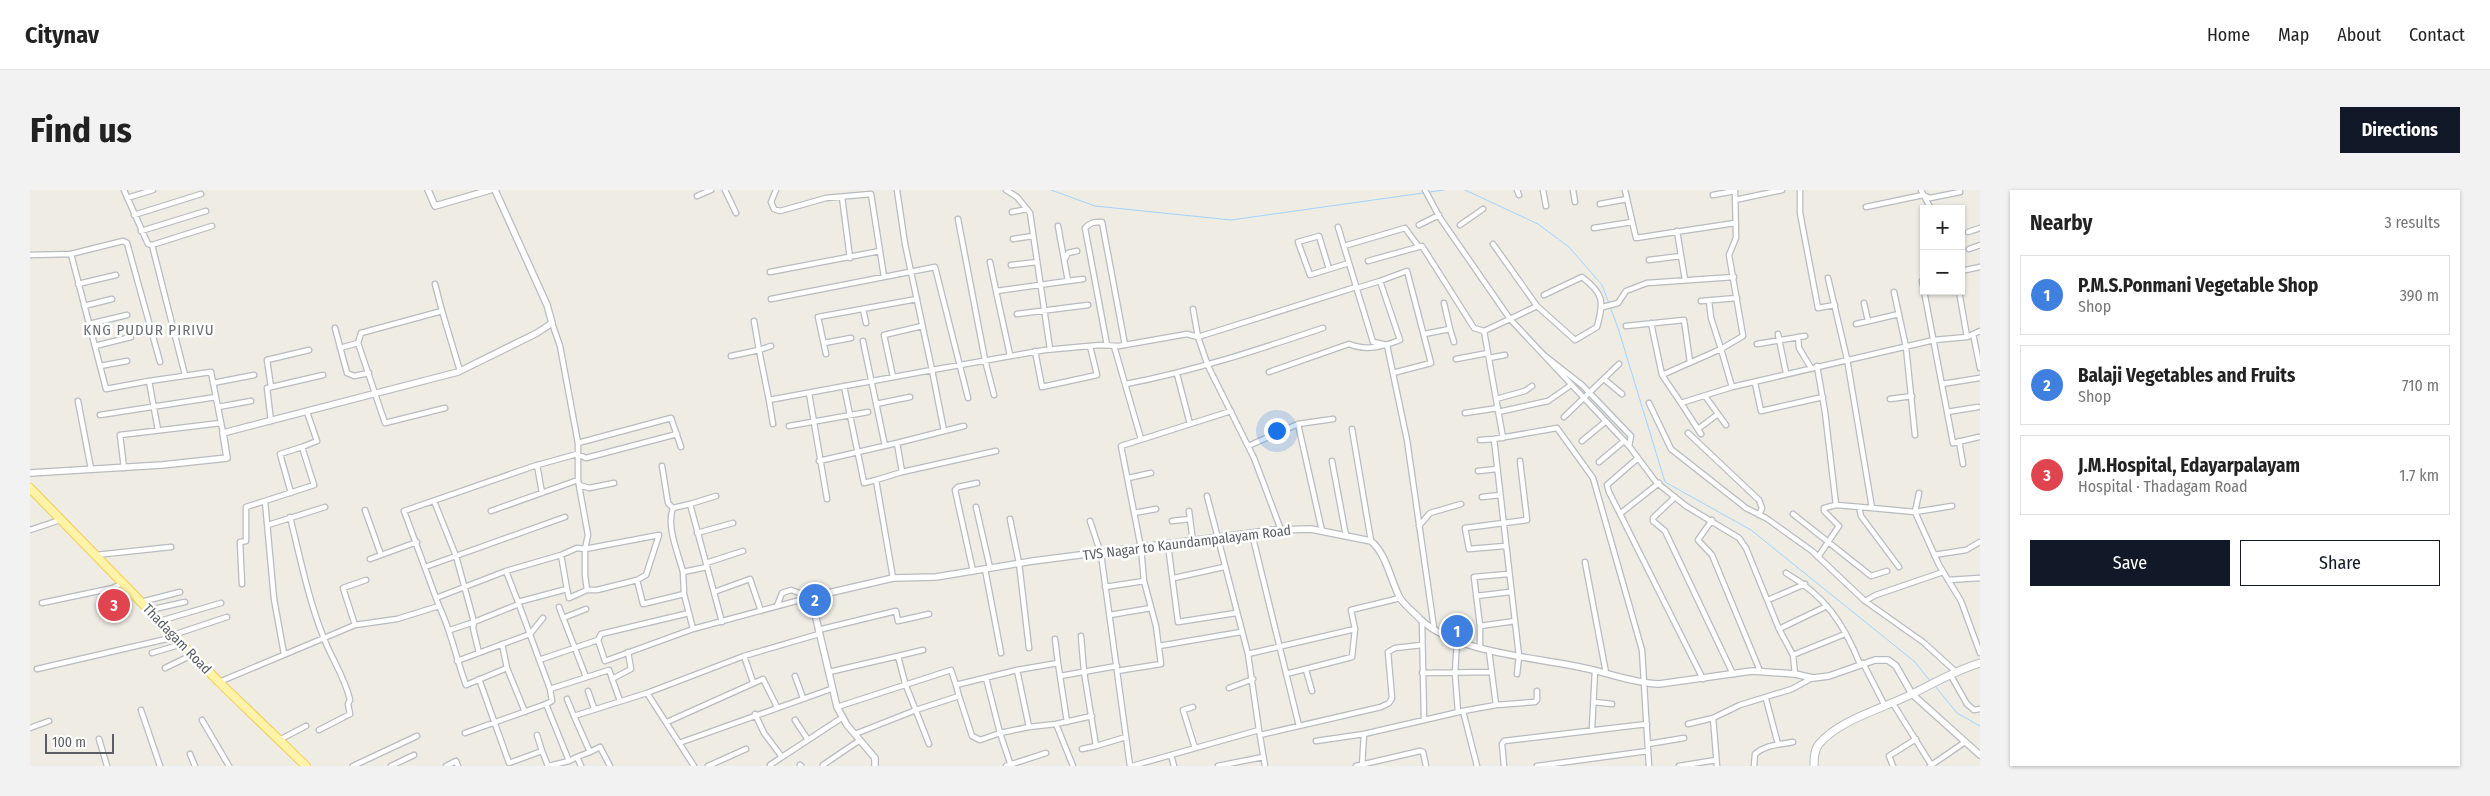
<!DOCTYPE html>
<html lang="en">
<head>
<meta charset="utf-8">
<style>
	:root { --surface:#fff; --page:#f2f2f2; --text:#222; --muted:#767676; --line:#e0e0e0; --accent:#111827 }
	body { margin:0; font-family:"Fira Sans Condensed",sans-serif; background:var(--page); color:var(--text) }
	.controls { position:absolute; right:15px; top:15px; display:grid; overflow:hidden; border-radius:0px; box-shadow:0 1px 4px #0004 }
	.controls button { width:45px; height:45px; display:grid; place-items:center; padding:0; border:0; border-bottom:1px solid var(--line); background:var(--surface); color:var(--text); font:25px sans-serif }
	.scale { position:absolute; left:15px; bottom:12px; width:69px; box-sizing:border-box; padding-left:5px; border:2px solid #5b5f64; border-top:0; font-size:14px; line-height:18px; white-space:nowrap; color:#5b5f64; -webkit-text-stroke:4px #fff; paint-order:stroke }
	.you { position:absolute; left:1246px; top:240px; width:18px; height:18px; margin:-12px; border:4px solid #fff; border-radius:50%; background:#1a73e8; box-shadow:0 0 0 8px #1a73e833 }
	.badge { display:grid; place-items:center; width:32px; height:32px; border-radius:50%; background:var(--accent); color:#fff; font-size:16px; font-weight:700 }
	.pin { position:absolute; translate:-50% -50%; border:2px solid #fff; box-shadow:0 1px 5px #0006 }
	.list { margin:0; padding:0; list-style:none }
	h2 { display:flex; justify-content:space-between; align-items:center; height:65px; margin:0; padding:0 20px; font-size:21px }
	h2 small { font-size:16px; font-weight:400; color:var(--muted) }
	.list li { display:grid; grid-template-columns:32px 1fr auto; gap:15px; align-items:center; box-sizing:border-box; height:80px; margin:0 10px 10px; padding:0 10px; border:1px solid var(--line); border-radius:0px }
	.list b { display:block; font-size:19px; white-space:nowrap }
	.list p { margin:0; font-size:16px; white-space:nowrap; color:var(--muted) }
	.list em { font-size:16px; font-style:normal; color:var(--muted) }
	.actions { display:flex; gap:10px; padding:15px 20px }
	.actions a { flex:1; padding:11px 0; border:1px solid var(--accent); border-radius:0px; text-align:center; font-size:18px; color:var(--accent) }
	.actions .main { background:var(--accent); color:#fff }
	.map { position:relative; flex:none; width:1950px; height:576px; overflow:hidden; border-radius:0px }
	header { display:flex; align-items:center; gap:30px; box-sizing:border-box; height:70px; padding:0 25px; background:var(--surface); border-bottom:1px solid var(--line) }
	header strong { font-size:24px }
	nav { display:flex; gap:28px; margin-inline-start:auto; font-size:18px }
	.intro { display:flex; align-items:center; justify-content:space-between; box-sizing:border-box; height:120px; padding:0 30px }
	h1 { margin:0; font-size:35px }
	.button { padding:12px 22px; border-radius:0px; background:var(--accent); color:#fff; font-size:18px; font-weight:700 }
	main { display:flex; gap:30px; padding:0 30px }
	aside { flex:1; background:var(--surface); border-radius:0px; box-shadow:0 1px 4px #0004 }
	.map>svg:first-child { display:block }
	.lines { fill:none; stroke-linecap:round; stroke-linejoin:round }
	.stream { stroke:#a2d4ff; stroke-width:1 }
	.minor-casing { stroke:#b8bbc0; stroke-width:7 }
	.tertiary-casing { stroke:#b8bbc0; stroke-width:8 }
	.secondary-casing { stroke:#b9bcc2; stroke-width:9 }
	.primary-casing { stroke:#f4cc56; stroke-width:10 }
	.minor { stroke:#fff; stroke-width:4.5 }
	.tertiary { stroke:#fff; stroke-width:5.5 }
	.secondary { stroke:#fff; stroke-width:7 }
	.primary { stroke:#fff3a7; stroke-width:8 }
	.labels { text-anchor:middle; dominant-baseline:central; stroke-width:5; stroke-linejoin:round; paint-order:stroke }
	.street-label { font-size:14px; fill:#5b5f64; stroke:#fff }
	.neighbourhood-label { font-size:15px; letter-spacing:1px; fill:#6c7176; stroke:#fff }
</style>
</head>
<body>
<header>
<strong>Citynav</strong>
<nav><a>Home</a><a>Map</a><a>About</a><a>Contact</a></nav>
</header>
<div class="intro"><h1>Find us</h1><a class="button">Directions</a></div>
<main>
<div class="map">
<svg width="1950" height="576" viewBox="0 0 1950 576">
	<rect width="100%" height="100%" fill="#eeece3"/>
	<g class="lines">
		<path class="stream" d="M1021 0 1065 16 1201 30 1393 3
			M1435 0 1508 34 1539 57 1572 95 1588 138 1635 292 1721 340 1885 472 1900 491
			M1400 2 1414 0
			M1905 496 1927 523 1950 536"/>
		<defs>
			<path id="minor" d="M94 0 118 54 122 55 182 36
				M695 0 706 23
				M746 0 741 12 744 19 750 21 796 8 841 4 854 87
				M976 0 987 7 1000 23 1020 159
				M1395 0 1410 28 1480 129 1454 141
				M1487 0 1489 5
				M1513 0 1516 16
				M1543 0 1545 12
				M1595 0 1606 48 1705 33
				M1705 0 1706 48 1699 65 1713 146 1691 159 1702 197 1904 150 1937 147 1950 141
				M1770 0V23L1788 118 1805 115
				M1891 0 1901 19
				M1683 5 1705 1
				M667 6 681 0
				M812 7 820 68
				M97 8 123 0
				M1705 10 1752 0
				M1570 14 1597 9
				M1836 17 1893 5 1900 8 1930 2
				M982 22 997 19
				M104 25 171 4
				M928 29 955 170 964 205
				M1389 35 1409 25
				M1430 35 1453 19
				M1308 37 1343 152 1357 155 1377 250 1404 438
				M1564 38 1602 32
				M111 41 176 21
				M1647 41 1655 90
				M1938 42 1950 38
				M983 49 1003 46
				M1463 54 1507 116 1545 150 1567 137C1574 111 1574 104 1552 87L1514 105
				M122 55 155 185
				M1314 56 1375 38 1389 57
				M1939 59 1950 55
				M41 64 93 51 97 53 130 172
				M0 65 41 64 76 199 119 191
				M1035 69 1038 63 1047 61
				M1619 70 1651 66
				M1338 71 1392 56 1444 138 1454 141 1473 248
				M960 72 966 101
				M981 75 1007 72
				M1299 79 1289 46 1268 52 1280 85 1319 73
				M1931 81 1950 77
				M740 82 850 61
				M1798 88 1817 169 1842 318 1885 322 1909 375 1931 411 1950 463
				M1038 91 1053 89
				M1350 91 1377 81 1401 173 1363 183
				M1892 91 1894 100
				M48 94 86 85
				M405 94 412 121
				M1894 101 1923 253 1949 247
				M1929 101 1937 147
				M1864 102 1876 157 1885 245
				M741 109 905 77 938 208
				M1671 111 1707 108
				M1414 113 1420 139
				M1834 113 1838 131
				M54 116 82 109
				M1507 116 1480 129 1599 256 1626 292 1656 316 1709 348 1716 358 1749 439 1763 465 1765 484
				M1573 117 1588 113 1596 101 1617 93 1704 87
				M833 119 836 133
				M1163 119 1168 147 1326 97
				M987 124 1058 115
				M724 131 729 160 741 156
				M522 133 530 156 548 253V290L558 345 555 359 629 345 616 385 607 390
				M1621 133 1632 185 1691 159 1681 128 1679 111
				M59 134 97 125
				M1826 134 1869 124
				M1596 136 1654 130 1660 172
				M305 138 317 183 324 186 339 183
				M1394 144 1420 139 1424 152
				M1748 144 1756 183
				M1943 144 1950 178
				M1768 147 1769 158 1781 178
				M833 151 855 256
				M794 153 821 148
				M1727 154 1775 146
				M1077 155 1055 38C1061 32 1064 32 1072 32L1095 155
				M65 156 101 147
				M1084 156 1111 249
				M310 158 328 153
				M1005 161 1012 197 1067 185 1060 156
				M796 164 788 127 887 109
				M980 165 966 101 1038 91 1028 36
				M701 166 729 160 739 210 902 180 875 54 867 0
				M1515 166 1552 195 1601 246 1599 256
				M1459 168 1475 165
				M1426 169 1458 163
				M70 176 97 171
				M1787 176 1795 222 1806 315 1842 318
				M1239 182 1319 154C1336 161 1352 157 1370 150L1350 91 1327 98
				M1147 184 1160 234
				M1632 185 1651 213 1702 197
				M863 187 854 145 892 136
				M1574 189 1592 204
				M183 193 224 185
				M1725 193 1731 221 1793 207
				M1096 194C1164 181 1227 160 1293 138
				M1912 194 1950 188
				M814 196 834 293 846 290
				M241 197 237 170 279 160
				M779 203 797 309
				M1675 206 1696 235
				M1466 209 1495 201 1502 196
				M1860 209 1882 206
				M739 210 743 234
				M48 211 61 279
				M1619 213 1641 259 1716 318 1736 328 1782 361 1835 411 1893 452 1925 481
				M1651 213 1671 244
				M846 214 880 207
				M188 217 221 211
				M415 218 355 233 328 153 331 143 412 121 430 181
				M1468 222 1518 211 1541 195
				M1917 222 1948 217
				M1435 223 1468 218
				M70 225 186 207
				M1534 227 1589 174
				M241 231 237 198 293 185
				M1268 234 1292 341
				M759 236 838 222
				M1322 239 1341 351
				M1668 239 1688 224
				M128 240 119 191 181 182 193 243
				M914 241 934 236
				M1658 243 1729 310 1732 318 1729 325
				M1450 250 1464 249
				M1552 251 1575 232
				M1929 251 1933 274
				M548 253 641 228 651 257
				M1218 256 1268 234 1303 229
				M272 257 287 251 277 222
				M1608 268 1577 295 1579 302 1673 489
				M789 271 867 253
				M1302 271 1316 346
				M1569 272 1594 251
				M507 275 512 303
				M632 276 638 313 643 318 660 314 692 432
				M94 278 90 245 191 233
				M1448 281 1467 279
				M872 282 966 261
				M1098 288 1121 283
				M549 295 559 298 584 293
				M1889 303 1885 322 1922 316
				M1177 306 1218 464 1325 439 1321 420 1370 408
				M1452 307 1470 305
				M1645 307 1623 328V331L1635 341 1703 484
				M404 311 426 366 444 432 489 414
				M660 314 686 306
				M946 317 960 378
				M1829 317 1831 326 1869 377
				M643 318C636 336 648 363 653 382L677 377
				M335 320 351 365
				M461 321 548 290
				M1159 321 1163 352
				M1104 323 1126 319
				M1591 323 1629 293
				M1763 324 1841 386 1857 381
				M260 327C270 367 278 408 293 446 301 468 315 487 320 510L318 514 320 524 289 540
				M980 329 989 373 999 458
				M1682 330 1668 350 1682 365 1730 481
				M1060 331 1071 364 1100 576
				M1142 331 1160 329
				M238 335 295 317
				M1389 336 1400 323 1431 314
				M0 340 30 330
				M667 343 703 333
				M1222 344 1269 536
				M1138 355 1148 432 1206 423
				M1475 356 1439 359 1435 338 1497 330 1490 271
				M66 365 141 357
				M531 365 547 358 555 359V385L557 400
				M1904 365 1936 360 1950 352
				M1788 367 1809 336 1794 321V318L1806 315
				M340 369 387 352
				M1555 372 1576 483
				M676 373 713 361
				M395 377 535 327
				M955 379 971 463
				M476 381 488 412
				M943 381 925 300 928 297 947 293
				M653 382 654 404
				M1756 383C1795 406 1813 432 1830 474
				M863 388 846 290 872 282 867 253 914 241 902 180 1015 160 1070 155 1089 156 1157 144 1168 147 1178 176 1224 268 1251 340
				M1144 388 1194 377
				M1918 390 1950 388
				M212 394 210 352 216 351V317L235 311
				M1075 397 1114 391
				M537 399 539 408 557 400H567L607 390 613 414 654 404 663 439
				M684 402 720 389 731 421
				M1446 406 1480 402
				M406 408 476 381 531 365 537 399 488 412 520 499 522 511 516 514 539 571 547 567
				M1738 410 1775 394
				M1835 411 1846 405 1913 382
				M111 412 150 402
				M12 413 83 398 93 393
				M409 416C421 441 426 468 436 495L477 478 495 522
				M747 416 752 403 761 400 781 407
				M529 417 556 487
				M119 420 155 412
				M1080 425 1121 418
				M533 428 556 419
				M1392 430 1394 530
				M130 431 191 413
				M325 435 313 398 336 390
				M1450 436 1485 431
				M1749 439 1797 416
				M420 440 444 432 443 438 449 463
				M788 440 866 421 868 431 899 424
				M143 445 197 427
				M1051 446 1054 482 1066 556 1096 547
				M1025 449 1028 473
				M568 450 575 471 663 439 781 407
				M1427 450 1425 483 1428 522
				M472 454 477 478
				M1129 456 1211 442
				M1450 458V436L1444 387 1478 384
				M122 463 152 454
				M254 464 244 409 235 311 284 295 272 257 250 264 261 303
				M1218 464 1229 540
				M1763 465 1815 444
				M714 466 723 492
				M868 466 893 460
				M509 470 568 450 571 444 659 423
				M427 471 500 444 513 428
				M1833 473 1855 516
				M135 478 162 465
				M7 479 145 447
				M1276 480 1282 501
				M1087 481 1131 474 1126 436 1114 391 1111 358 1091 256 1201 221
				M799 482 868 466 875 493 899 554
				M1392 483 1460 482
				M1256 484 1322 467 1325 439
				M1487 484 1489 466 1464 249 1527 238 1563 288 1612 460 1619 576
				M1920 484 1937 514 1944 520 1950 519
				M765 486 773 508
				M1030 486 1037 532
				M449 489 479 573 512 561 518 576
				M582 489 601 479 598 462
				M189 492 325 435 367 429 409 416 374 321 504 276 547 264 556 268 647 244
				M1199 498 1223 489
				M520 499 579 480 590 511
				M558 501 564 518
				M617 503 664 576
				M929 506 942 546 950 550 970 543 956 488
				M537 509 544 526
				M1736 509 1748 554
				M1564 512 1582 514
				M1862 512 1902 576
				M1466 515 1505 512 1507 510V501
				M807 517 921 480 926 495
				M1163 517 1153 520 1165 558
				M111 520 130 576
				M1433 521 1466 515 1459 461
				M725 524 734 543 752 567 813 527
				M172 530 199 576
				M765 530 778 550
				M637 532 733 489 747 517
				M1026 534 1043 576
				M1658 534 1683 528
				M999 537 1026 534 1062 526
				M0 538 19 531
				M1562 539 1565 480
				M435 543 516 514
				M825 544 886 520 929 506 926 495 987 480 1028 473 1030 486 1087 476
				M507 545 512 561
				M1230 545 1351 517 1359 513 1362 508 1358 462 1365 458 1392 455
				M69 549 77 576
				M249 550 276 536
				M1286 551 1334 544
				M649 553 801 499
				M1618 554 1654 548
				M1052 559 1066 556
				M560 562 570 557 580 576
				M160 564 165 576
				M1141 565 1144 576
				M740 575 752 567
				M770 575 771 576
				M793 575 830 550
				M323 576 387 546
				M361 576 384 565
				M416 576 426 571 428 576
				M519 576 539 571
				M551 576 547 567 560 562 544 526 617 503 714 466 789 444
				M678 576 716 559
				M976 576 1016 563
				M981 576 970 543 999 537 987 480
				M1102 576 1229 540 1235 576
				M1188 576 1233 567
				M1326 576 1390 561 1393 562 1396 576
				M1332 576 1334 544 1433 521 1447 576
				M1474 576 1472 554 1474 551 1617 534
				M1507 576 1618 561
				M1649 576 1686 570
				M1687 576 1683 528 1710 515 1762 499 1782 488
				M1724 576 1725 564C1737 554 1750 555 1763 552
				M1863 576 1859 566 1886 549
				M1900 576 1935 552"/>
			<path id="tertiary" d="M398 0 405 16 460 0
				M0 283 132 275 197 268 193 243 428 182 507 143 522 133 517 115 465 0
				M845 576V568L817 535 807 517 781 407 863 388 906 387 1003 371 1244 340 1281 339 1341 351C1357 365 1360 389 1370 408 1375 416 1385 423 1391 430 1429 464 1506 467 1554 478 1579 483 1603 493 1629 494L1722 481 1765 484 1783 488 1799 486 1845 470H1858L1866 476 1882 504 1950 565"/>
			<path id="secondary" d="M1784 576C1784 569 1784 560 1789 554 1810 529 1855 518 1884 503 1906 492 1926 480 1950 473"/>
			<path id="primary" d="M0 298 189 492 276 576"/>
		</defs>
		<use href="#minor" class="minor-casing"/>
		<use href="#tertiary" class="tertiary-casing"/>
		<use href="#secondary" class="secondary-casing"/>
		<use href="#primary" class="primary-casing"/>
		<use href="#minor" class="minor"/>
		<use href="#tertiary" class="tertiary"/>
		<use href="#secondary" class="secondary"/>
		<use href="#primary" class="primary"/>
	</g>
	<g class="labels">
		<g class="street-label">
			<text transform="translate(1157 353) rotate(-7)">TVS Nagar to Kaundampalayam Road</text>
			<text transform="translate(147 449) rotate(46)">Thadagam Road</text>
		</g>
		<g class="neighbourhood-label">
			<text x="119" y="140">KNG PUDUR PIRIVU</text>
		</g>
	</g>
</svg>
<div class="controls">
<button>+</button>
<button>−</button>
</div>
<div class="scale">100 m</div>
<div class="you"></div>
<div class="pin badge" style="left:1427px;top:441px;background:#3f7fe0">1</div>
<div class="pin badge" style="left:785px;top:410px;background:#3f7fe0">2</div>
<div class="pin badge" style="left:84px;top:415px;background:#e0444e">3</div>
</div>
<aside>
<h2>Nearby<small>3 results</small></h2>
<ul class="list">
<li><span class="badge" style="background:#3f7fe0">1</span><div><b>P.M.S.Ponmani Vegetable Shop</b><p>Shop</p></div><em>390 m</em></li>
<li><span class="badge" style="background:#3f7fe0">2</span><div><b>Balaji Vegetables and Fruits</b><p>Shop</p></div><em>710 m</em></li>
<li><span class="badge" style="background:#e0444e">3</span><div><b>J.M.Hospital, Edayarpalayam</b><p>Hospital · Thadagam Road</p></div><em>1.7 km</em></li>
</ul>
<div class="actions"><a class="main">Save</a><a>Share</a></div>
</aside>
</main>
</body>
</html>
